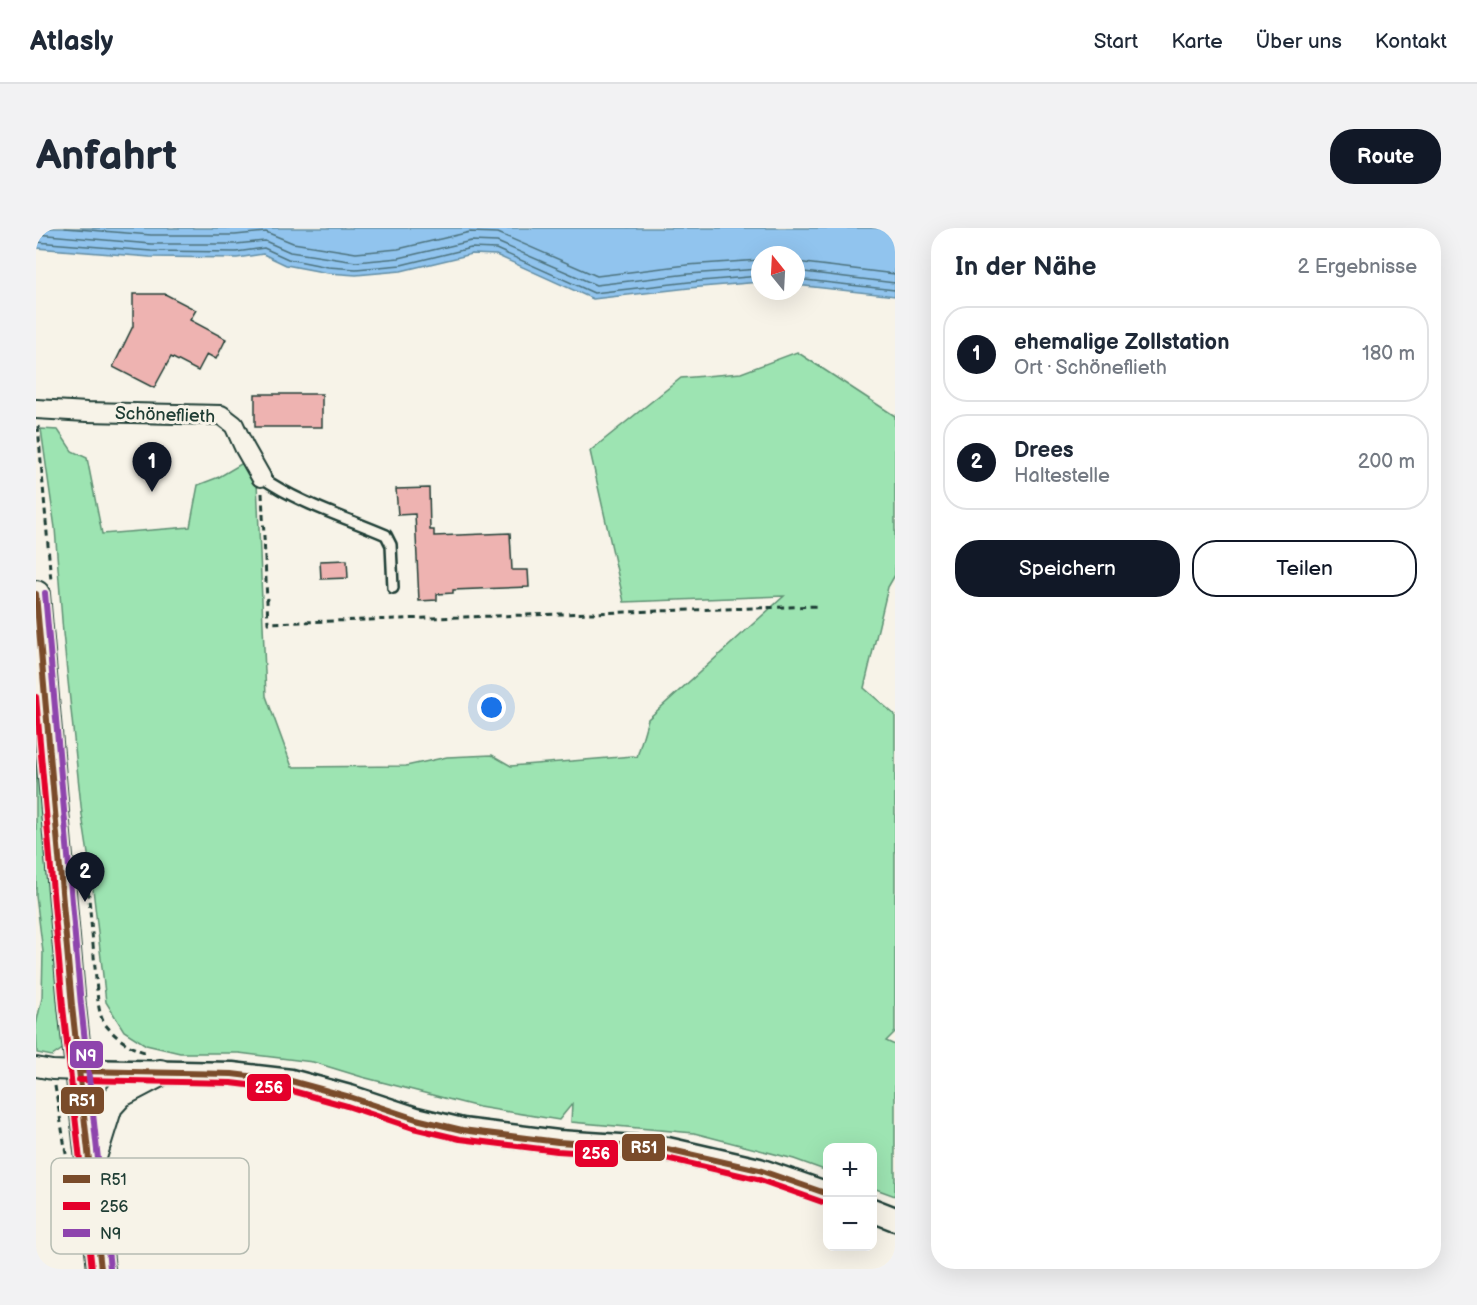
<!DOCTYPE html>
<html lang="de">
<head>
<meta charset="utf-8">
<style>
	:root { --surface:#fff; --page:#f2f2f3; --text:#1f2937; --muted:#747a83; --line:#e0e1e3; --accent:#111827 }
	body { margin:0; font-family:"Balsamiq Sans",sans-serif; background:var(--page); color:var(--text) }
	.controls { position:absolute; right:18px; bottom:18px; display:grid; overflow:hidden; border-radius:12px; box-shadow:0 6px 24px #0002 }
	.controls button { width:54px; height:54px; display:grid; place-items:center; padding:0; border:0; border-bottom:2px solid var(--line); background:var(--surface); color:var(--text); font:30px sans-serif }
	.compass { position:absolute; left:715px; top:18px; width:54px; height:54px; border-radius:50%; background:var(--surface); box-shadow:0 6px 24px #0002; rotate:342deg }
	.you { position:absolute; left:456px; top:480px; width:21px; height:21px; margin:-15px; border:4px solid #fff; border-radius:50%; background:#1a73e8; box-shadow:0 0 0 9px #1a73e833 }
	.badge { display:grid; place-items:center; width:39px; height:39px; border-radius:50%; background:var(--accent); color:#fff; font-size:20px; font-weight:700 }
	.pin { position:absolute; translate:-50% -50px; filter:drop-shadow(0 2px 3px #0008) }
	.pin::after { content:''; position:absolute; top:32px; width:21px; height:18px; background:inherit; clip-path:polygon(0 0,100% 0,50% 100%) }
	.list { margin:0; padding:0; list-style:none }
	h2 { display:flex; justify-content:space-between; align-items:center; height:78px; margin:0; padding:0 24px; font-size:26px }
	h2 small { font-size:20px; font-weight:400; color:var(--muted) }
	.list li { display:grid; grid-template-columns:39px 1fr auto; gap:18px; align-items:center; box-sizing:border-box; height:96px; margin:0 12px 12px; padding:0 12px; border:2px solid var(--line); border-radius:24px }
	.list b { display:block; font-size:22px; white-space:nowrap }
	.list p { margin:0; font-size:20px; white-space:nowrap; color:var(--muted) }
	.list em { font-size:20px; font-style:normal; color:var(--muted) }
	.actions { display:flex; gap:12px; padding:18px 24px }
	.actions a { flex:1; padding:14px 0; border:2px solid var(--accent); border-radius:24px; text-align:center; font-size:21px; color:var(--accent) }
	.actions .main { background:var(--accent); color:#fff }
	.map { position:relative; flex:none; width:859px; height:1041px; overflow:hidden; border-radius:24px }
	header { display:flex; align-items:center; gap:36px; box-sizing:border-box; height:84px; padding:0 30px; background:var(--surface); border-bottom:2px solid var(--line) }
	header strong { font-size:28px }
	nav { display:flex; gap:33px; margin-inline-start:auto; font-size:21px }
	.intro { display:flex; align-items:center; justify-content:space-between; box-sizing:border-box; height:144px; padding:0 36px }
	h1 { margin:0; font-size:42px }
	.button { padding:15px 27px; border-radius:24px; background:var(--accent); color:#fff; font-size:21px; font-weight:700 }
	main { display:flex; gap:36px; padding:0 36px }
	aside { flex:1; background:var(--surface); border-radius:24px; box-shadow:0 6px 24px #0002 }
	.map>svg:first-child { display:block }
	.green { fill:#9de4b2; stroke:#5e9073; stroke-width:1.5 }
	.water { fill:#91c4ee; stroke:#638ea4; stroke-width:1.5 }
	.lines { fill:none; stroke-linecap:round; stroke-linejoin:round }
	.shore { stroke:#4d737e; stroke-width:1.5 }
	.building { fill:#eeb3b1; stroke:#1f3d34; stroke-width:1.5 }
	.service-casing { stroke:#1f3d34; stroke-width:14 }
	.minor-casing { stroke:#1f3d34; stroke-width:22 }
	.tertiary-casing { stroke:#1f3d34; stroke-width:27 }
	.secondary-casing { stroke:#1f3d34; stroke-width:30 }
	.path { stroke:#1f3d34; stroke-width:3; stroke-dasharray:6 4.5; stroke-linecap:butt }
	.service { stroke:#f7f3e8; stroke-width:9 }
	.minor { stroke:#f7f3e8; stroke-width:18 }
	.tertiary { stroke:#f7f3e8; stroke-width:22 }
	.secondary { stroke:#f7f3e8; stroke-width:26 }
	.bus-1-casing { stroke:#f7f3e8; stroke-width:10 }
	.bus-2-casing { stroke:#f7f3e8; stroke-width:10 }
	.bus-3-casing { stroke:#f7f3e8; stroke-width:10 }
	.bus-1 { stroke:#7a4b2a; stroke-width:6 }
	.bus-2 { stroke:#e4002b; stroke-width:6 }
	.bus-3 { stroke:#8e44ad; stroke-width:6 }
	.labels { text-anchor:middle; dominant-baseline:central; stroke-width:6; stroke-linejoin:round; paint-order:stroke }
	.street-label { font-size:18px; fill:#1f3d34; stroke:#f7f3e8 }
	.key { fill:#f7f3e8; stroke:#b6bcb2; stroke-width:1.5 }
	.key-label { font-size:16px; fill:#1f3d34 }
	.line-badge { stroke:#f7f3e8; stroke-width:2 }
	.badge-label { font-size:16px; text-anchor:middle; font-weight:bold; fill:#fff }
</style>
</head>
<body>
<header>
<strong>Atlasly</strong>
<nav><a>Start</a><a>Karte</a><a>Über uns</a><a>Kontakt</a></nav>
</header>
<div class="intro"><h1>Anfahrt</h1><a class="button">Route</a></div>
<main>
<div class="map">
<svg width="859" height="1041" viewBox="0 0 859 1041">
	<rect width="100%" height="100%" fill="#f7f3e8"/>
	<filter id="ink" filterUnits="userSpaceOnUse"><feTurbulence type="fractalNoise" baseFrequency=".0167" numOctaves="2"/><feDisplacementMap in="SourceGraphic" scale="12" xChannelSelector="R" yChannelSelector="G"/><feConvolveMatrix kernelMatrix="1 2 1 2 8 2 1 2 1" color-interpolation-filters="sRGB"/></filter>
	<g filter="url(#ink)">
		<path class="green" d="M761 124 859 188V347L852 359 828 460 859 487V804L850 813 859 817V968L837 960 836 920H792L791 943 758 931 658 905 535 894 536 876 523 892 443 879 326 849 277 834 203 825H144L110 817 88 803 70 774 56 652 46 587 27 405 19 300 5 201 22 202 36 223 51 230 66 306 154 299 162 257 183 249 210 233 221 254 230 468 256 539 370 538 411 529 456 527 475 538 597 528 601 529 612 491 748 368 588 374 554 223 645 150 705 145Z
			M0 526 28 820 16 828 1 825 0 797 6 770 7 724 0 668Z"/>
		<path class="water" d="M0 0H859V68L760 57V27H724V54L653 60 557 71 460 27 436 26 365 43 320 47 292 45 250 37 227 26 201 30 114 29 0 20Z"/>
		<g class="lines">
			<path class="shore" d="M29 0 115 7H199L230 4 257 15 320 25 362 21 434 4 462 5 561 48 651 37 724 32
				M0 6 115 16H200L229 13 254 24 320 34 363 30 435 13 461 14 560 57 652 46 724 41
				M0 14 115 23 200 24 228 20 252 31 292 39 320 41 365 37 435 20 460 21 558 65 653 54 724 48
				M760 34 859 46
				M760 43 859 55
				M760 51 859 62"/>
		</g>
		<path class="building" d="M97 66H129L160 82 154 92 190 111 180 131 171 126 162 143 135 129 118 160 77 139 97 98Z
			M219 166H286V199H219Z
			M393 260 394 302H398V308L474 305 476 342H492L493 359 417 362V365L401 366V372L383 373 379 286 362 287 360 261Z
			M311 332 312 350 285 351 284 333Z"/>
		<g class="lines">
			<defs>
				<path id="service" d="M225 249C262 275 308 289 350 307L355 317 357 360"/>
				<path id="minor" d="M0 181 51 184 185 187 198 197 208 219 225 249
					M0 839 16 842 43 843"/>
				<path id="tertiary" d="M43 843 196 846 255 853 314 869 380 891 426 902 522 914 631 921 723 942 792 966
					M836 982 859 991"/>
				<path id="secondary" d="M0 366 36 778 65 1041
					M57 929 73 878 84 866 124 845"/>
			</defs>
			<use href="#service" class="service-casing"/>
			<use href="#minor" class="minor-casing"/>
			<use href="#tertiary" class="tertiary-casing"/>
			<use href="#secondary" class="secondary-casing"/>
			<path class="path" d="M2 198 15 353
				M226 265 232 395 784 378
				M45 643 52 659 62 774C63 780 64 787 67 793 75 806 94 821 109 824
				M19 858 31 932
				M76 948 78 933"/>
			<use href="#service" class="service"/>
			<use href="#minor" class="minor"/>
			<use href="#tertiary" class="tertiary"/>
			<use href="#secondary" class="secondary"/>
			<defs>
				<path id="bus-1" d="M0 366 36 778 65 1041
					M43 843 196 846 255 853 314 869 380 891 426 902 522 914 631 921 723 942 792 966"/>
				<path id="bus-2" d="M0 469 27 779 56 1041
					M43 852 195 855 253 862 311 878 377 900 424 911 521 923 630 930 721 951 789 975"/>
				<path id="bus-3" d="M9 365 45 777 74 1040"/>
			</defs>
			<use href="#bus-1" class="bus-1-casing"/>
			<use href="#bus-2" class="bus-2-casing"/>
			<use href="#bus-3" class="bus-3-casing"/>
			<use href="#bus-1" class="bus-1"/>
			<use href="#bus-2" class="bus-2"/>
			<use href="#bus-3" class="bus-3"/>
		</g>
	</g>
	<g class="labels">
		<g class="street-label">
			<text transform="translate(129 187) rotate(2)">Schöneflieth</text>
		</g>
	</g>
	<rect x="15" y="930" width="198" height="96" rx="9" class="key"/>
	<rect x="27" y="947" width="27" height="8" fill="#7a4b2a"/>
	<rect x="27" y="974" width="27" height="8" fill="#e4002b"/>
	<rect x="27" y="1001" width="27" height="8" fill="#8e44ad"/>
	<g class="key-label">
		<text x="64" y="957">R51</text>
		<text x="64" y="984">256</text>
		<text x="64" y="1011">N9</text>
	</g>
	<g class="line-badge">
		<rect x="33" y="812" width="35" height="29" rx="6" fill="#8e44ad"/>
		<rect x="210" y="845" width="46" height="29" rx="6" fill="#e4002b"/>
		<rect x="24" y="858" width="45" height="29" rx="6" fill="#7a4b2a"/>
		<rect x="585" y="905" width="45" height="29" rx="6" fill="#7a4b2a"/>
		<rect x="538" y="911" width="45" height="29" rx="6" fill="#e4002b"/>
	</g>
	<g class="badge-label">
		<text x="50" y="833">N9</text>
		<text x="233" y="865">256</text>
		<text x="46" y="878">R51</text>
		<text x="608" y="925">R51</text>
		<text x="560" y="931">256</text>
	</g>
</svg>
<div class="controls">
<button>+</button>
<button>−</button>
</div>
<svg class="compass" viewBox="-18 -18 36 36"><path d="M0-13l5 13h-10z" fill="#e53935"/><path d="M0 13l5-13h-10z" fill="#747a83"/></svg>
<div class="you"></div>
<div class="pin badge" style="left:116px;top:264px">1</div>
<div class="pin badge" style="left:49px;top:674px">2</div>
</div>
<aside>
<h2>In der Nähe<small>2 Ergebnisse</small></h2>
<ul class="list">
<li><span class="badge">1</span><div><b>ehemalige Zollstation</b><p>Ort · Schöneflieth</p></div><em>180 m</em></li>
<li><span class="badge">2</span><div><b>Drees</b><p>Haltestelle</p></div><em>200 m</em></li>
</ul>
<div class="actions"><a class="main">Speichern</a><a>Teilen</a></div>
</aside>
</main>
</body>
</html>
